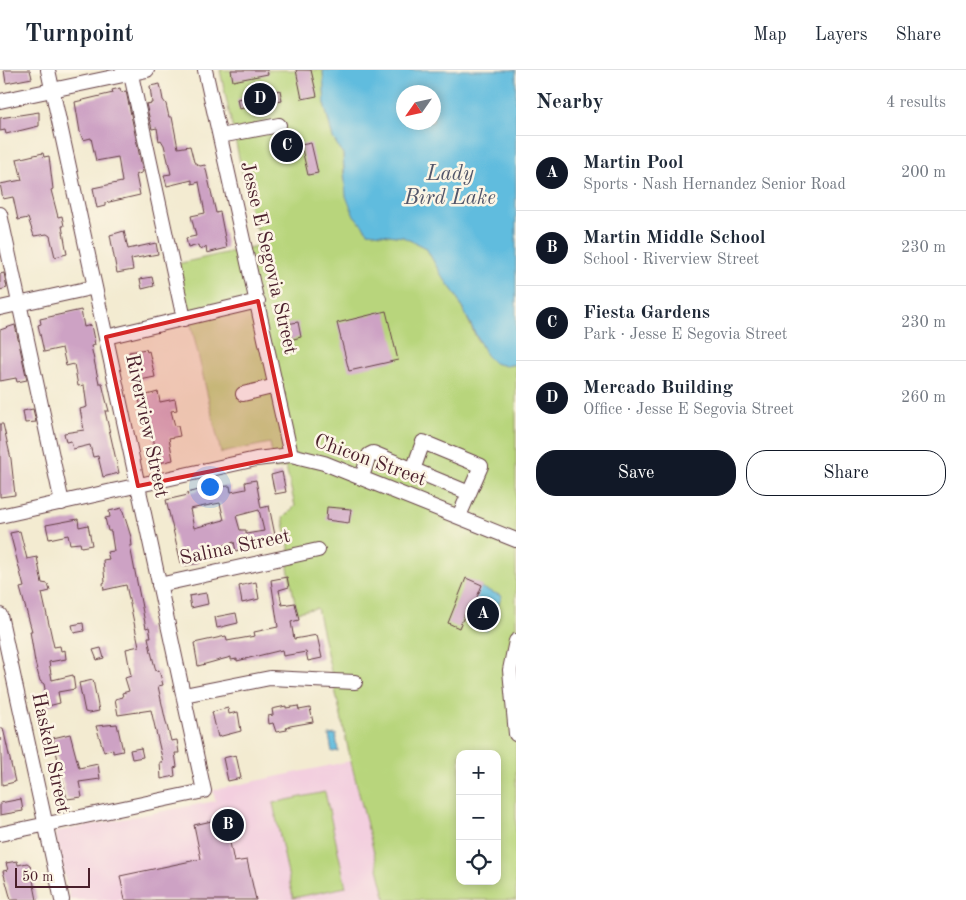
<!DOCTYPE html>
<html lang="en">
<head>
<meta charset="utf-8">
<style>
	:root { --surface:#fff; --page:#f2f2f3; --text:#1f2937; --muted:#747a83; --line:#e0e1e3; --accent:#111827 }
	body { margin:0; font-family:"Old Standard TT",serif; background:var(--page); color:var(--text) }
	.controls { position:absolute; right:15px; bottom:15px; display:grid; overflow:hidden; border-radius:10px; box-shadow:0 2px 8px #0003 }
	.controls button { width:45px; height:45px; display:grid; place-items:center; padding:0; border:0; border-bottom:1px solid var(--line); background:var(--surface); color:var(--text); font:25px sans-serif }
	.compass { position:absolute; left:396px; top:15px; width:45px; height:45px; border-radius:50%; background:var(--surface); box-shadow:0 2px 8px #0003; rotate:236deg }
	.scale { position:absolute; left:15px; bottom:12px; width:75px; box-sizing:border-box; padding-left:5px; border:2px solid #4a1f2b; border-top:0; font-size:14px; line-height:18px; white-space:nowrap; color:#4a1f2b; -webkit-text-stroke:4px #fcf5e5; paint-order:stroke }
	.you { position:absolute; left:209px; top:416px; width:18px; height:18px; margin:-12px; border:4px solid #fff; border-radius:50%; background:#1a73e8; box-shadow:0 0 0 8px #1a73e833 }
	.badge { display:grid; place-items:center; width:32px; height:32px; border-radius:50%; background:var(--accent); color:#fff; font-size:16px; font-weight:700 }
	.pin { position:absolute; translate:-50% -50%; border:2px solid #fff; box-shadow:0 1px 5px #0006 }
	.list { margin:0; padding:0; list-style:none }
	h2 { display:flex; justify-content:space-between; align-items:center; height:65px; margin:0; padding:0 20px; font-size:21px }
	h2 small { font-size:16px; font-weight:400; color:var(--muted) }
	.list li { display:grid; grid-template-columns:32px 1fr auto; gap:15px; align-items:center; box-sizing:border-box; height:75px; padding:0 20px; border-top:1px solid var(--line) }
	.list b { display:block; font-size:19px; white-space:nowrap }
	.list p { margin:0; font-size:16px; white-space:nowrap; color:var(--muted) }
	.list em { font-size:16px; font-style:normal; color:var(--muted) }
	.actions { display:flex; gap:10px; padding:15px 20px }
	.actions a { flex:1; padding:11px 0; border:1px solid var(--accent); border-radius:20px; text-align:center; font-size:18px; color:var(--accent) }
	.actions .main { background:var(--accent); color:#fff }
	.icon { flex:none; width:28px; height:28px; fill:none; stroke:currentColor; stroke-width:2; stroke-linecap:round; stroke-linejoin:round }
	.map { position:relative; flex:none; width:516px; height:830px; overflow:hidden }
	header { display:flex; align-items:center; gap:30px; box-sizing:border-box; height:70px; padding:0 25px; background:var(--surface); border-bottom:1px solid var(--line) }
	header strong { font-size:24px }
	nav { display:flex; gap:28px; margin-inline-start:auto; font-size:18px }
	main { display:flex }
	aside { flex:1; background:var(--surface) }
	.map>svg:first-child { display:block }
	.built { fill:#f3cfdf }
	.green { fill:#b8d57b; stroke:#817a53; fill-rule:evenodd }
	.water { fill:#60bcde; stroke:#556e84; fill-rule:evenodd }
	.building { fill:#cda2c4; fill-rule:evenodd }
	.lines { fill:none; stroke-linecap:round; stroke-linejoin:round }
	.minor-casing { stroke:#633e44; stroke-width:16 }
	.minor { stroke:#fff; stroke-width:14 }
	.marked { fill:#d62828; fill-opacity:0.2; stroke:#d62828; stroke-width:4; stroke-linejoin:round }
	.labels { text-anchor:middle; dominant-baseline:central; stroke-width:5; stroke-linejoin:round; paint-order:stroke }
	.street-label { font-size:20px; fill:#4a1f2b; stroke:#fcf5e5 }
	.water-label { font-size:21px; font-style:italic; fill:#52566a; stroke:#fcf5e5 }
</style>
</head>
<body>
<header>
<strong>Turnpoint</strong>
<nav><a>Map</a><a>Layers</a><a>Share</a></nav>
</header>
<main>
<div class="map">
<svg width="516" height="830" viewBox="0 0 516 830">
	<rect width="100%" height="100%" fill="#fcf5e5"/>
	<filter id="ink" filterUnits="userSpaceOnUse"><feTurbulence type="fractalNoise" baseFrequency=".02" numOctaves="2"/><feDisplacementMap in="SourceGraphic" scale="10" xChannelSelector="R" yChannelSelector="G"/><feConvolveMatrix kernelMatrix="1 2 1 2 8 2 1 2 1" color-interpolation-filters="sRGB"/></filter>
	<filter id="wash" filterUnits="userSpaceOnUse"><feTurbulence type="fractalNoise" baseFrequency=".0096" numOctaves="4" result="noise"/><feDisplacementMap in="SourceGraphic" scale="20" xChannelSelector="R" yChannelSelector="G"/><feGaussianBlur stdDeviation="1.12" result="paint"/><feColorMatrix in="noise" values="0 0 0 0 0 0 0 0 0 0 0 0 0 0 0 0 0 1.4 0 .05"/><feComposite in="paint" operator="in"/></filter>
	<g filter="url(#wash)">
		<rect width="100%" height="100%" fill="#f3ebd1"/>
		<path class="built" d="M351 691 386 830H70L55 762 215 731 213 720Z"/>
		<path class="green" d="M220 0H323L325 37 333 68 343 84 344 111 353 144 368 162 403 167 426 178 442 206 456 225 478 271 506 296 516 294V830H386L352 696 317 538 297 542 288 498 289 477 283 448 295 436 286 397 275 399 270 373 221 383 177 194 261 175 257 157H254ZM460 684H497V811H460Z
			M325 722 346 817 293 828 273 733Z"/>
		<path class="water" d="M323 0H516V294L506 296 494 293 486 285 456 225 442 206 426 178 403 167 368 162 353 144 346 126 343 84 333 68 325 37ZM433 22V52H403V22Z
			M472 514 502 526 487 561 469 553 476 535 465 531Z
			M336 664 338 681 332 682 329 665Z"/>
		<g id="blocks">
			<path class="building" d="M4 0H30L32 8 6 13Z
				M231 0H267L268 4 233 11Z
				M296 0H311L317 26 302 29Z
				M160 14 163 30 166 34 169 47H172L178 78 190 76 194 92 200 96 205 95 216 143 220 142 221 147 227 178 207 183 206 177 199 179 198 175 188 178 186 168 196 166 191 146 205 143 199 112 192 114V110L167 116 164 105 171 104 168 91 164 75 161 70 159 71 157 58 152 59 146 34 152 33 150 16Z
				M120 18 121 22 126 21 143 102 136 105 140 125 105 133V136L97 138 93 118 122 112 118 87 96 91 91 68 83 70 80 62 75 32 113 23 112 20Z
				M280 20 282 31 239 39 237 29Z
				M39 42V56L6 64 5 60 0 61V48Z
				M311 73 318 103 308 105 301 75Z
				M43 83 44 87 49 86 53 119 51 120 58 147 62 146 64 156H62L67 184 55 187 50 166 47 164 34 166 28 148 18 150 13 127 3 129 0 114 22 110 17 89Z
				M124 161 128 179 156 173 158 184 131 189 133 200 117 203 110 165Z
				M4 203 7 218 0 220V204Z
				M152 207 154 216 142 219 140 209Z
				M81 240 84 257 91 255 95 275 91 276 99 313H102L106 330 109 341H105L119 403 103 407 98 386 93 387 90 375 73 379 71 371 66 372 64 363 84 360 80 339 87 337 84 315 78 316 74 294 66 296 62 278 44 282 38 255 41 254 40 249Z
				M386 241 398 290 349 301 337 253Z
				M298 252 301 267 290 270 287 254Z
				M15 255 27 310 17 312 16 308 0 311V260Z
				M146 279 147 282 149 281 155 307 140 310 139 305 136 306 129 282Z
				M158 322 160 332 175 329 177 340 171 341 175 356H178L180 366 169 368 173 390 159 393 145 334H140L139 327Z
				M33 339 36 352 25 353 23 341Z
				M0 354H3L11 389 15 425 0 427Z
				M282 402 286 422 275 424 271 405Z
				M256 410 261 438 269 436 276 470 246 475 247 477 236 481 234 472 219 477 220 484 198 489 199 493 183 496V492L181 493 166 430 188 425 187 423 199 420 198 418 230 416 231 422 246 419 245 412ZM220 433 224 450 194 458 190 439ZM259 440 264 461 246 464V460H240L236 446Z
				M327 437 351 439 349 453 326 450Z
				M122 438 131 467 132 476H130L146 558 149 557 151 567H148L151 582 156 601 159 600 163 615 158 616 165 648 171 671 177 670 179 683H175L177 697 174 698 175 706 161 709 160 692H163L151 640 118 645 115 629 123 627 122 623 129 621 125 608 131 606 126 579 139 576 126 515 104 520 103 513 105 512 103 490 109 489 107 482 114 481 111 461H108L105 448 110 447 109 441Z
				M78 449 79 457 88 455 92 475 81 477 80 473 70 474 68 465 49 469 46 455Z
				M20 461 27 489 37 487 42 513 48 514 50 521 42 523 54 577 60 576 61 581 65 580 66 589 49 592 52 610 73 605 75 619 58 622 60 633 48 636 44 614 40 611 35 592 30 561H32L20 518 24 517 10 463Z
				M287 507 289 517 279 520 282 535 295 533 299 550 291 552 294 569 317 565 322 588 308 591 306 582 283 586 282 580 237 591V589L231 590V587L198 596 194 573 226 566 227 571 255 566 254 562 278 557 271 510Z
				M466 508 482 515 473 537 469 535 459 558 448 553Z
				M256 512 259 529 242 533 239 516Z
				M206 523 208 534 191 538 189 526Z
				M236 543 238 553 217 558 215 547Z
				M83 553 84 561 74 563 72 555Z
				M101 578 104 588 97 590 93 580Z
				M93 610 99 641 89 643 85 642 79 613Z
				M286 636V638L298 636 299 640 310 638 313 652 290 656 286 658 287 660 276 662 273 653 269 654 268 646 273 645 272 639Z
				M228 638 229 644 238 642 241 661 218 667 212 642Z
				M117 654 123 681 113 683V679L104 682 96 656Z
				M0 658H3L15 712 2 715Z
				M70 664 79 698 98 694 100 709 79 712 82 727 67 729 53 668Z
				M141 678 143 687 132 689 130 680Z
				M236 685 241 708 228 711 223 688Z
				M21 729 23 741 0 745V733Z
				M225 748 234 792 247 790 256 830H125L120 806 201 789 194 755Z
				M17 791 18 795 27 793 30 795 37 830H11L3 801 8 800 6 793Z"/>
		</g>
	</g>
	<g filter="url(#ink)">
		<use href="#blocks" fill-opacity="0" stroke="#633e44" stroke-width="1"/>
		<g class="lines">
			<defs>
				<path id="minor" d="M130 0 184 249
					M205 0 291 385
					M0 31 147 0
					M220 66 279 55
					M0 144 62 433
					M0 238 95 217
					M106 267 258 231
					M243 324 276 316
					M413 400 423 372 481 396 459 446
					M362 407 369 385 373 383 469 423
					M0 446 256 389 291 385 324 393 516 470
					M159 515 318 480
					M0 545 62 830
					M516 571 510 600 516 664
					M184 625 270 608 355 612
					M0 764 204 721 48 0"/>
			</defs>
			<use href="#minor" class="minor-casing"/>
			<use href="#minor" class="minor"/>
		</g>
	</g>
	<path class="marked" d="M258 231 291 385 138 416 106 267Z"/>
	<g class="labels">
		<g class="street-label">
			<text transform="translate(268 188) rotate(77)">Jesse E Segovia Street</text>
			<text transform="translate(146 356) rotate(78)">Riverview Street</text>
			<text transform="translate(370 391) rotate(20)">Chicon Street</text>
			<text transform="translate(235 478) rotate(-12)">Salina Street</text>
			<text transform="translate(50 683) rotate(78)">Haskell Street</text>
		</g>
		<g class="water-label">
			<text x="450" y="104">Lady<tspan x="450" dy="24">Bird Lake</tspan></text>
		</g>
	</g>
</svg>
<div class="controls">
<button>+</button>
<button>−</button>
<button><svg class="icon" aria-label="locate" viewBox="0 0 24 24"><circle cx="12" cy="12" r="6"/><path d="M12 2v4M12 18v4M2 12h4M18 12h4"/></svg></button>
</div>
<svg class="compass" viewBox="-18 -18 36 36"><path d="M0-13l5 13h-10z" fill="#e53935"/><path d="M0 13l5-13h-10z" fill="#747a83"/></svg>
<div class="scale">50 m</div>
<div class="you"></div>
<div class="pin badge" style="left:483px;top:544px">A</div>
<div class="pin badge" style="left:228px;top:755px">B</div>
<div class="pin badge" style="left:287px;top:76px">C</div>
<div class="pin badge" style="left:260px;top:29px">D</div>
</div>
<aside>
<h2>Nearby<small>4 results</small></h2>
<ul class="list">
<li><span class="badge">A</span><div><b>Martin Pool</b><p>Sports · Nash Hernandez Senior Road</p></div><em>200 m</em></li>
<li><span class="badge">B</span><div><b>Martin Middle School</b><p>School · Riverview Street</p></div><em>230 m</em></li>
<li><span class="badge">C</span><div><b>Fiesta Gardens</b><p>Park · Jesse E Segovia Street</p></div><em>230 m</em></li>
<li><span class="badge">D</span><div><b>Mercado Building</b><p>Office · Jesse E Segovia Street</p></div><em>260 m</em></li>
</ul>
<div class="actions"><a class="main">Save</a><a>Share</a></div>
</aside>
</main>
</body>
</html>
